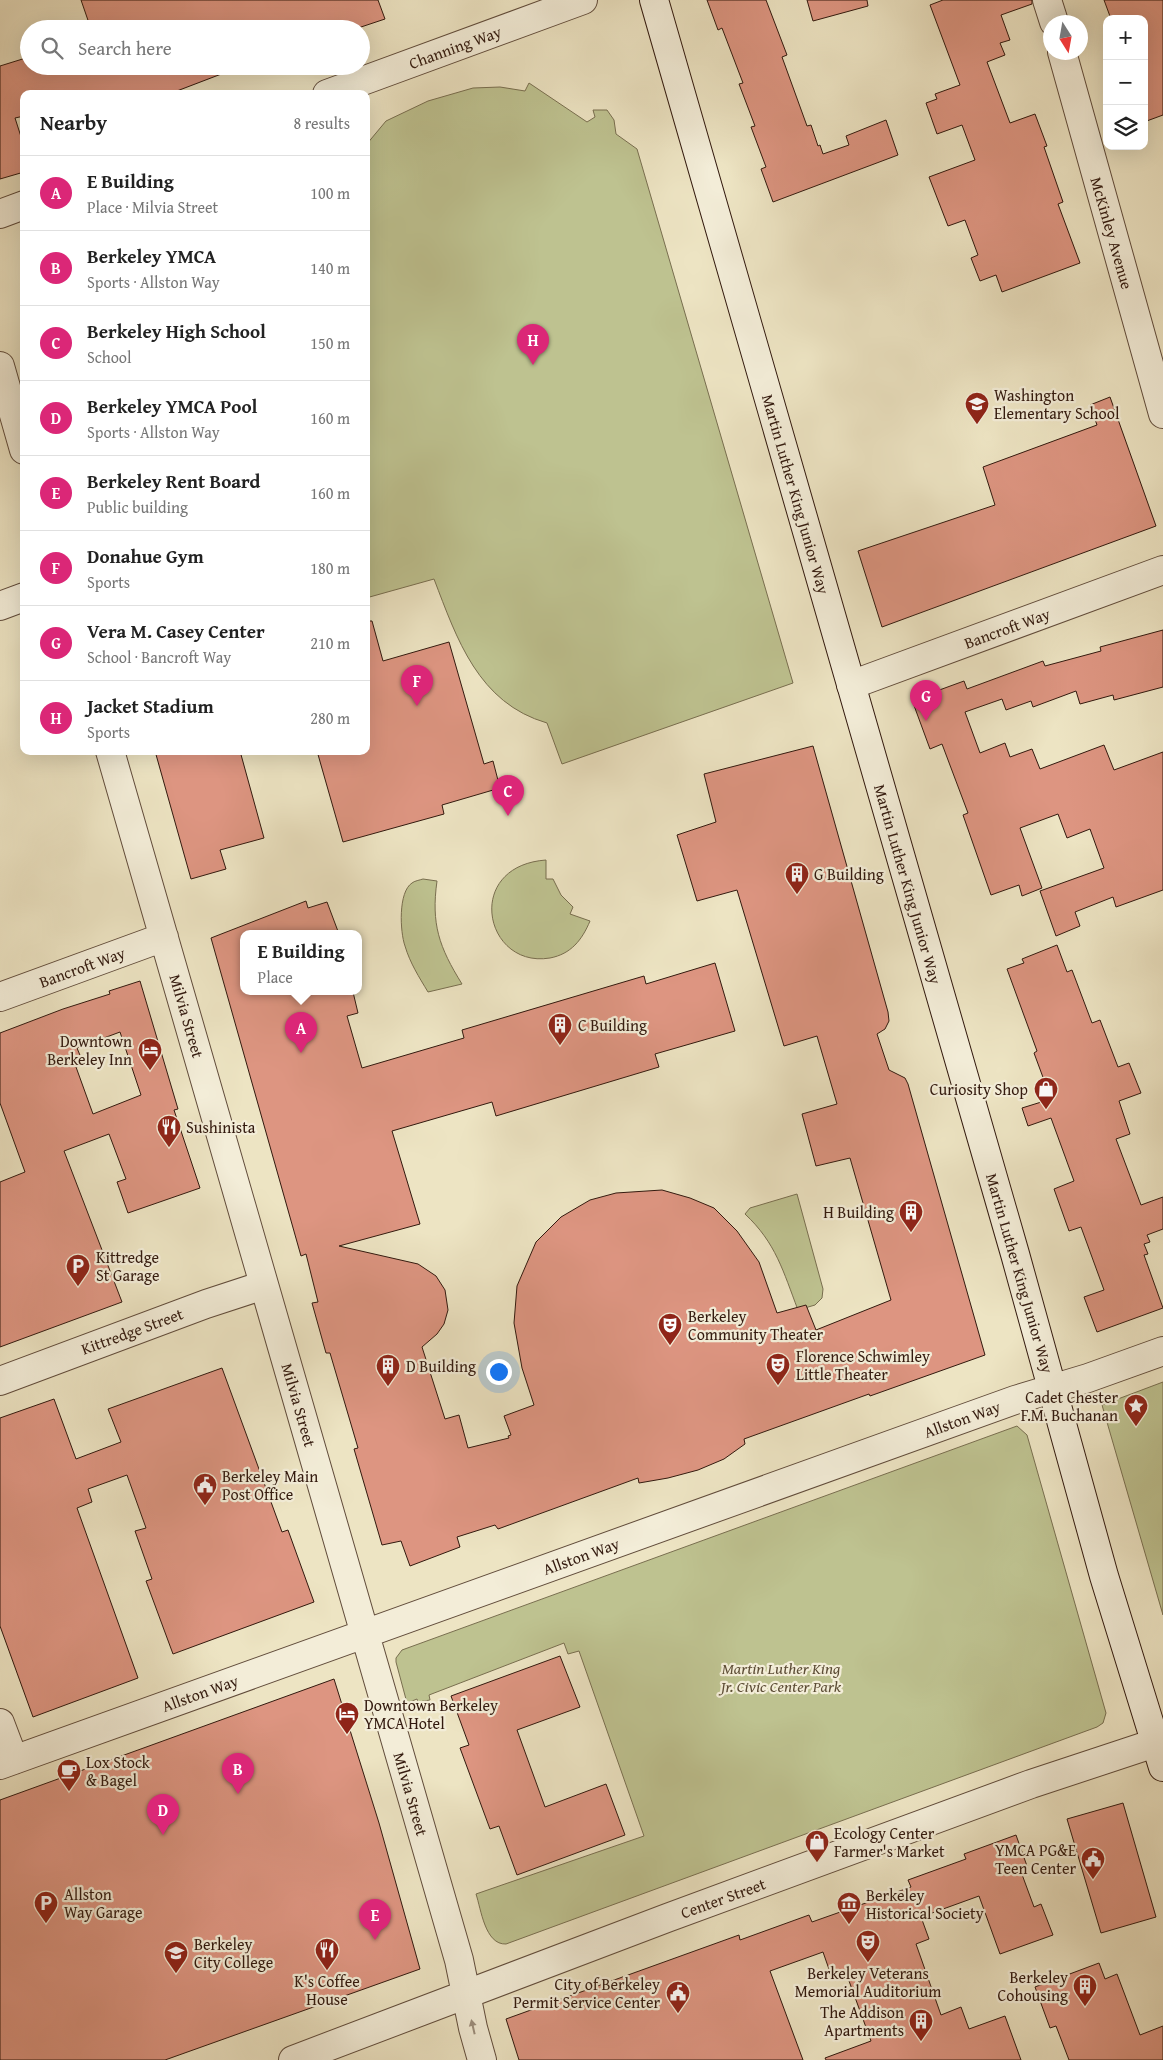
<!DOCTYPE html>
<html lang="en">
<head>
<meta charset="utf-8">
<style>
	:root { --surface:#fff; --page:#f2f2f2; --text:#222; --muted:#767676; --line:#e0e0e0; --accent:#db2777 }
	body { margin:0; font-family:"Gentium Book Plus",serif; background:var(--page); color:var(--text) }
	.controls { position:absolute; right:15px; top:15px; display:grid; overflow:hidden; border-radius:10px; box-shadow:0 5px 20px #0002 }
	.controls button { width:45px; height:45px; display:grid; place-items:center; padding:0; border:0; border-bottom:1px solid var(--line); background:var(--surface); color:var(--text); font:25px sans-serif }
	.compass { position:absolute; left:1043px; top:15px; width:45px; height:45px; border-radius:50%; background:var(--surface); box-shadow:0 5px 20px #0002; rotate:169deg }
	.you { position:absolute; left:498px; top:1371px; width:18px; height:18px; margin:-12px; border:4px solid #fff; border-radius:50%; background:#1a73e8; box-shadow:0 0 0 8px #1a73e833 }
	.badge { display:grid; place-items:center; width:32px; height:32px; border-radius:50%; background:var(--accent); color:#fff; font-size:16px; font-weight:700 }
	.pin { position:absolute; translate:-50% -41px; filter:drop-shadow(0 1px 2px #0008) }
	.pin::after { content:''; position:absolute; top:26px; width:18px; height:15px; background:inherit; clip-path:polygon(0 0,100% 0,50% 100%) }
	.popup { position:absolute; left:240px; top:930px; width:122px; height:65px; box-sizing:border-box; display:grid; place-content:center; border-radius:10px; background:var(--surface); filter:drop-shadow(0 1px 4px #0005); font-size:16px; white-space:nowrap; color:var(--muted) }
	.popup b { font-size:19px; color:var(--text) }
	.popup::after { content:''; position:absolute; left:50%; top:100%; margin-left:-10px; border:10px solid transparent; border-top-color:var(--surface) }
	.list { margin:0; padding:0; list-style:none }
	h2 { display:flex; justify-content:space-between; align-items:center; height:65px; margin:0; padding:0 20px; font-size:21px }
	h2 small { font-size:16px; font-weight:400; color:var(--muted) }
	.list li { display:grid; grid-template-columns:32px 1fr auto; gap:15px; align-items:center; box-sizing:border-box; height:75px; padding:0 20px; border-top:1px solid var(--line) }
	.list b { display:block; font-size:19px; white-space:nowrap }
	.list p { margin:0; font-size:16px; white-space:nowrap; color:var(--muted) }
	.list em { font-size:16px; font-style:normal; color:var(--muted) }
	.icon { flex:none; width:28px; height:28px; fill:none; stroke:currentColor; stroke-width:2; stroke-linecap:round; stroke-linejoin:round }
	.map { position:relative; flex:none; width:1163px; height:2060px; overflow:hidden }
	.search { position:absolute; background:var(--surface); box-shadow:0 5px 20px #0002; left:20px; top:20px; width:350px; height:55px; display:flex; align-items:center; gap:12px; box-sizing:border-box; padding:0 18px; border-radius:28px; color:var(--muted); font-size:19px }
	.panel { position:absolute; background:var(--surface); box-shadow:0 5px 20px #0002; left:20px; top:90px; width:350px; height:665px; border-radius:10px }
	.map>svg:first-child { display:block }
	.green { fill:#bec290; stroke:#786e4f }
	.building { fill:#dd9581; stroke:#32190e; fill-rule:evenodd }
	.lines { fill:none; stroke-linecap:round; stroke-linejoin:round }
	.street-casing { stroke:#614c3b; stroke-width:30 }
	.secondary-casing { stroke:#32190e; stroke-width:30 }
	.street { stroke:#f3edd8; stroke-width:28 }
	.secondary { stroke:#f3edd8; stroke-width:28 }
	.oneway { fill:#9c8e7d }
	.labels { text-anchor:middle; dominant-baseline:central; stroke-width:4.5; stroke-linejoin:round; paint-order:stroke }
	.street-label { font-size:16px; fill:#32190e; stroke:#f3edd8 }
	.poi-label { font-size:16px; fill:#32190e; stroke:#f3edd8; text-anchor:start }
	.park-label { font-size:16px; font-style:italic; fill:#5c4c35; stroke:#f3edd8 }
</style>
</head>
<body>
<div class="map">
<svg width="1163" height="2060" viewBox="0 0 1163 2060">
	<rect width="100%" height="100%" fill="#ede4c3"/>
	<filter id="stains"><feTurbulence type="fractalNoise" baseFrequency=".004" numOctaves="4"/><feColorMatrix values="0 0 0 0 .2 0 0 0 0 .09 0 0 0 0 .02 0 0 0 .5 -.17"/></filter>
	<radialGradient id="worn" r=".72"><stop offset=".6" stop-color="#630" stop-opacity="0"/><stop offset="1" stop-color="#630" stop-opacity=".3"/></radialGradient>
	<path class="green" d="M529 83 587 122 595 117 593 110H607L614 120 616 134 637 149 793 683 562 764 547 723C478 703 457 639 434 579L366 598V145L386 121 428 101 473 88 500 87 525 91Z
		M546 860V879H553L561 895 573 907 570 914 590 921C582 940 571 954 550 958 484 969 463 866 546 860Z
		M423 879 437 881C431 924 439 947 462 984L428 992C419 977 410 963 405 946 400 932 398 892 412 883 414 881 420 880 423 879Z
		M797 1194 823 1289 822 1298 815 1305 798 1310C783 1271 776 1243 745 1214L750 1208Z
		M1163 1382V1615L1102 1405Z
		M1017 1426 1027 1435 1106 1713 1103 1723 1097 1727 506 1944C485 1945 481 1909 476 1894L644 1836 579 1651 568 1654 564 1643 429 1695 430 1700 418 1702 417 1699 407 1703 396 1662V1658L402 1650Z"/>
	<path class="building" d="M81 0H378L385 19 355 29H91Z
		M707 0H766L787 55 782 57 807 126 811 125 818 146 820 145 823 154 849 145 846 136 886 120 898 155 773 202 761 169 766 167 751 127 755 126 739 84 743 83 722 28 718 30Z
		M807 0H867L868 6 813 21Z
		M943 0H1032V4L1001 15 1010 40 1000 43 1005 55 987 62 1010 123 1035 114 1047 146 1044 147 1063 202 1058 204 1080 263 1002 292 996 275 980 281 971 258 978 255 965 220 948 226 929 177 975 160 962 125 937 134 926 103 937 99 935 94 960 85 930 5Z
		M1104 0H1163V115L1144 122V19H1111Z
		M29 57V66H236L237 68 169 94H24V116L15 118 24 146V172L0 179V66Z
		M1110 397 1156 526 882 627 858 551 995 505 983 467 1097 425 1090 405Z
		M366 621H372L383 661 449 642 484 764 493 761 500 788 442 805 444 814 343 842 317 751H366Z
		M1163 630V687L1114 700 1113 695 1080 704 1076 691 1033 707 1031 701 1006 710 1002 699 965 712 980 753 1005 743 1010 757 1032 749 1040 769 1104 745 1114 770 1163 752V890L1116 907 1113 897 1075 912 1080 926 1056 936 1040 891 1104 868 1090 829 1067 838 1058 814 1020 828 1042 888 1022 896 1019 885 991 895 963 815 968 813 942 744 930 749 912 700 964 681 967 689 1043 661 1045 666 1101 651 1100 647Z
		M813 746 888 1012 889 1021 885 1029 877 1034 889 1070 905 1078 908 1084 985 1355 870 1396 869 1394 744 1439 745 1444 724 1459 698 1470 668 1478 639 1483 638 1478 498 1529 495 1525 457 1537 460 1547 410 1566 401 1541 382 1545 354 1449 358 1448 330 1353H326L312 1303 318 1302 306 1254 301 1256 211 938 306 901 308 908 327 902 339 934H244V992H353L358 1013 347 1016 362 1068 464 1038 462 1030 644 976 646 984 715 963 735 1031 655 1054 659 1067 496 1116 492 1102 392 1131 420 1224 339 1246 418 1264 436 1276 445 1290 448 1310 444 1324 437 1334 422 1347 445 1419 459 1415 468 1448 509 1438 508 1436 511 1435 504 1416 534 1405 522 1368 514 1323 517 1286 536 1242 561 1217 590 1200 616 1193 662 1190 690 1198 714 1208 737 1231 759 1262 777 1313 806 1305 816 1330 891 1300 850 1158 816 1166 802 1114 837 1104 817 1036 784 1046 737 890 697 901 677 835 716 822 704 774Z
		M155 751H240L264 838 220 850 226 869 191 879Z
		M1057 945 1067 972 1072 970 1092 1023 1100 1020 1118 1067 1129 1063 1141 1093 1119 1101 1130 1134 1116 1139 1141 1205 1163 1197V1229L1147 1235 1150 1242 1144 1244 1148 1254 1144 1255 1163 1308 1097 1332 1084 1297 1104 1290 1081 1227 1069 1231 1054 1189 1074 1181 1051 1118 1028 1126 1022 1108 1051 1099 1034 1053 1037 1051 1007 969 1024 963 1022 959Z
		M140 981 178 1109 174 1110 200 1188 128 1213 117 1182 126 1179 109 1134 64 1151 122 1302 0 1347V1182L25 1172 0 1103V1033L63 1009 110 994 109 991ZM120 1032 141 1095 93 1114 76 1067 84 1065 77 1048Z
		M222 1368 282 1532 288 1530 314 1602 173 1654 146 1581 152 1579 135 1531 146 1528 127 1475 88 1489 92 1502 77 1508 138 1678 33 1717 0 1626V1418L54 1399 76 1459 121 1442 108 1409Z
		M560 1656 580 1707 517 1730 545 1807 606 1784 625 1835 517 1875 499 1826 490 1829 460 1748 469 1745 451 1696Z
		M334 1679 379 1823 420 1969 165 2060H0V1800Z
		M1123 1803 1156 1917 1101 1933 1067 1819Z
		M1016 1835 1027 1866 1020 1869 1034 1907 1041 1904 1053 1935 1000 1954 979 1896 921 1917 929 1939 916 1944 941 2015 961 2007 969 2029 1005 2016 1021 2060H826L825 2058 871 2041 845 1970 831 1975 823 1952 770 1971 803 2060H519L506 2019 739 1935 740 1940 809 1915 812 1922 911 1887 908 1880 966 1859 964 1854Z
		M1099 1963 1105 1979 1117 1974 1140 2035 1163 2026V2060H1069L1056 2026 1050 2028 1035 1987Z"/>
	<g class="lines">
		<defs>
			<path id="street" d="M1047 0 1054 22
				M1062 52 1163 414
				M327 94 583 0
				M0 214 24 205
				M0 366 24 450
				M0 606 24 597
				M851 685 1163 570
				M110 751 459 1960 473 2028 482 2060
				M0 997 164 937
				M0 1381 206 1304 264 1285
				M0 1723 14 1760
				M0 1765 1015 1400 1088 1378 1163 1351
				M293 2060 667 1918 1031 1784 1155 1743"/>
			<path id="secondary" d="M654 0 1015 1254 1104 1576 1163 1767"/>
		</defs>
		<use href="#street" class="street-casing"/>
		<use href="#secondary" class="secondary-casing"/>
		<use href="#street" class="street"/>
		<use href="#secondary" class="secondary"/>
	</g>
	<defs><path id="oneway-solid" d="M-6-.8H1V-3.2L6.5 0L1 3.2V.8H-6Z" transform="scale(1.25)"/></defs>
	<use class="oneway" href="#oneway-solid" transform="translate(473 2027) rotate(-103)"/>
	<defs>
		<symbol id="school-pin" viewBox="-11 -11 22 30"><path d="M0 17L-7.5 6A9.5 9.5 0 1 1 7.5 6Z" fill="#8f2418" stroke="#f3edd8"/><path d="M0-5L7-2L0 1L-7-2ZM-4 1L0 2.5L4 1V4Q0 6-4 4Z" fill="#fff"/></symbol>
		<symbol id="building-pin" viewBox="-11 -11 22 30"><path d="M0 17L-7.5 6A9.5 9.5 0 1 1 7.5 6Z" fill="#8f2418" stroke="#f3edd8"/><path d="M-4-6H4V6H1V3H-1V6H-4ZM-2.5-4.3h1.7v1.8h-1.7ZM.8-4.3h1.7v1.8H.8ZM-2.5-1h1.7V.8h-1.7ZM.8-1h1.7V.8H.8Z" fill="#fff"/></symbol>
		<symbol id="hotel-pin" viewBox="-11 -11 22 30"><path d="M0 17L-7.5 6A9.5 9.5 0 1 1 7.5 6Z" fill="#8f2418" stroke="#f3edd8"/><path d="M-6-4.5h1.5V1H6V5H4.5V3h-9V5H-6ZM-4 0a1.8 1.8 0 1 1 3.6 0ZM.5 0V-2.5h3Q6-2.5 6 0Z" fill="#fff"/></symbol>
		<symbol id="shop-pin" viewBox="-11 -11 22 30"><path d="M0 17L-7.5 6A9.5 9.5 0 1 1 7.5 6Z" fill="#8f2418" stroke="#f3edd8"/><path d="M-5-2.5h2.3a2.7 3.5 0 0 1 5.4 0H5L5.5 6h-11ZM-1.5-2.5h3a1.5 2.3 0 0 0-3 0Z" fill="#fff"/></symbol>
		<symbol id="restaurant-pin" viewBox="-11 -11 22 30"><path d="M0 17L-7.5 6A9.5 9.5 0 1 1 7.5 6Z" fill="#8f2418" stroke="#f3edd8"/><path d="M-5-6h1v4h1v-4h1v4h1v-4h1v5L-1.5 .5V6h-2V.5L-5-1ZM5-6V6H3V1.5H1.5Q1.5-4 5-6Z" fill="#fff"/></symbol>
		<symbol id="parking-pin" viewBox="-11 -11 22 30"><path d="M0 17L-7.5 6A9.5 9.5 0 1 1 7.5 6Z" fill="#8f2418" stroke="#f3edd8"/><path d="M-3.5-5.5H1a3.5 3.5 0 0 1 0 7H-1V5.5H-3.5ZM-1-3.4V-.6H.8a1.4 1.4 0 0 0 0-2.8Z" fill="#fff"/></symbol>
		<symbol id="theatre-pin" viewBox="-11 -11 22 30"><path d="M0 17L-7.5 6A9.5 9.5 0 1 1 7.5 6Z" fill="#8f2418" stroke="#f3edd8"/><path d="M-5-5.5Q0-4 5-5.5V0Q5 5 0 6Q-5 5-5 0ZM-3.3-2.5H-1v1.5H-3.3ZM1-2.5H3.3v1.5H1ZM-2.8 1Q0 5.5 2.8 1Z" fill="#fff"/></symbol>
		<symbol id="sight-pin" viewBox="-11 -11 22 30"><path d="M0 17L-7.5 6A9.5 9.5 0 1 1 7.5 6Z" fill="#8f2418" stroke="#f3edd8"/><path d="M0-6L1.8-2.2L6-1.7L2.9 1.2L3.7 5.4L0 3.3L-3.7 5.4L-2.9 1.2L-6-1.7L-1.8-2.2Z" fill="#fff"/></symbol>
		<symbol id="civic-pin" viewBox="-11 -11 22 30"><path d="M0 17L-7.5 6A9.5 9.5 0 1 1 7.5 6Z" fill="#8f2418" stroke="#f3edd8"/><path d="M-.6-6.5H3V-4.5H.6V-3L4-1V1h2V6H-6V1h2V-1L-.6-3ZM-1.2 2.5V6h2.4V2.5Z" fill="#fff"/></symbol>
		<symbol id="cafe-pin" viewBox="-11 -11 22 30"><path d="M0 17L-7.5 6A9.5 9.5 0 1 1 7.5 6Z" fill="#8f2418" stroke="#f3edd8"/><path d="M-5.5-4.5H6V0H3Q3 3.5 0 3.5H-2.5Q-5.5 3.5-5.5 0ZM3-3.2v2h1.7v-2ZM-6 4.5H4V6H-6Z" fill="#fff"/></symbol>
		<symbol id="museum-pin" viewBox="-11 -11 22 30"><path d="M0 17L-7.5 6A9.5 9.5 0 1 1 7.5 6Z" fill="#8f2418" stroke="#f3edd8"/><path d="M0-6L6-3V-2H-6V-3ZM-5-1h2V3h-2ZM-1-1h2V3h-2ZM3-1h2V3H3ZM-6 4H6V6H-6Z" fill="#fff"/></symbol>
		<symbol id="university-pin" viewBox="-11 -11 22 30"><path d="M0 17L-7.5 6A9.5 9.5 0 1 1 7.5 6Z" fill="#8f2418" stroke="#f3edd8"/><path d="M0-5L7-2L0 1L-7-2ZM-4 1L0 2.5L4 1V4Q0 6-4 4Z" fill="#fff"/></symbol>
	</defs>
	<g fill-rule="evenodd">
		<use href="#school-pin" x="963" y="390" width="28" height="38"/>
		<use href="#building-pin" x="783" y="860" width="28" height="38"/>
		<use href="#building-pin" x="546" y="1011" width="28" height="38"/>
		<use href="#hotel-pin" x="136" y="1036" width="28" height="38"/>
		<use href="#shop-pin" x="1032" y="1075" width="28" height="38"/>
		<use href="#restaurant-pin" x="155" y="1113" width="28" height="38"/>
		<use href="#building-pin" x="897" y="1198" width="28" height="38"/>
		<use href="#parking-pin" x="64" y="1252" width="28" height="38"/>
		<use href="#theatre-pin" x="656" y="1311" width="28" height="38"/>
		<use href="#theatre-pin" x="764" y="1351" width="28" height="38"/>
		<use href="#building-pin" x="374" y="1352" width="28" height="38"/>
		<use href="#sight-pin" x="1122" y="1392" width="28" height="38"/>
		<use href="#civic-pin" x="191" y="1471" width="28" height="38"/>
		<use href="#hotel-pin" x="333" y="1700" width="28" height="38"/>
		<use href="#cafe-pin" x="55" y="1757" width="28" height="38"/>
		<use href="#shop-pin" x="803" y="1828" width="28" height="38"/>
		<use href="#civic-pin" x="1079" y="1845" width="28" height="38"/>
		<use href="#parking-pin" x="32" y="1889" width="28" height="38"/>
		<use href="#museum-pin" x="835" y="1890" width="28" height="38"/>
		<use href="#theatre-pin" x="854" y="1928" width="28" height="38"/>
		<use href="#restaurant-pin" x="313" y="1936" width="28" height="38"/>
		<use href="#university-pin" x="162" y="1939" width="28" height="38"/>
		<use href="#building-pin" x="1071" y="1972" width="28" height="38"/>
		<use href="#civic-pin" x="664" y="1979" width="28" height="38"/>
		<use href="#building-pin" x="907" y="2007" width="28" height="38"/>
	</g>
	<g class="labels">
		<g class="street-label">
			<text transform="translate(455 47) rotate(-20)">Channing Way</text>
			<text transform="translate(1112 233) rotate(74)">McKinley Avenue</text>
			<text transform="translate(796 494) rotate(74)">Martin Luther King Junior Way</text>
			<text transform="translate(1007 628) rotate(-20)">Bancroft Way</text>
			<text transform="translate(908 884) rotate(74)">Martin Luther King Junior Way</text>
			<text transform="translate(82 967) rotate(-20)">Bancroft Way</text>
			<text transform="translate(187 1016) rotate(74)">Milvia Street</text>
			<text transform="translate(1020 1273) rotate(74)">Martin Luther King Junior Way</text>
			<text transform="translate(132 1331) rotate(-20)">Kittredge Street</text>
			<text transform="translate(299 1405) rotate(74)">Milvia Street</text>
			<text transform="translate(962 1419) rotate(-20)">Allston Way</text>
			<text transform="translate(581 1556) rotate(-20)">Allston Way</text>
			<text transform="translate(200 1693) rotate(-20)">Allston Way</text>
			<text transform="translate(411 1794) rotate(74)">Milvia Street</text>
			<text transform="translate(723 1898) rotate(-20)">Center Street</text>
		</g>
		<g class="poi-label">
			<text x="994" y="395">Washington<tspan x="994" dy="18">Elementary School</tspan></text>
			<text x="814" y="874">G Building</text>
			<text x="578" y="1025">C Building</text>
			<text x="132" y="1041" text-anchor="end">Downtown<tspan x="132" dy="18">Berkeley Inn</tspan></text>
			<text x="1028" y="1089" text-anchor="end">Curiosity Shop</text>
			<text x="186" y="1127">Sushinista</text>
			<text x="894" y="1212" text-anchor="end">H Building</text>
			<text x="96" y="1257">Kittredge<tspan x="96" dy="18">St Garage</tspan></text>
			<text x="688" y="1316">Berkeley<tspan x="688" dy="18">Community Theater</tspan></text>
			<text x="796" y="1356">Florence Schwimley<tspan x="796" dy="18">Little Theater</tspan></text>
			<text x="406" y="1366">D Building</text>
			<text x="1118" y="1397" text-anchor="end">Cadet Chester<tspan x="1118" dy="18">F.M. Buchanan</tspan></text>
			<text x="222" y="1476">Berkeley Main<tspan x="222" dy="18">Post Office</tspan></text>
			<text x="364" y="1705">Downtown Berkeley<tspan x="364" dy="18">YMCA Hotel</tspan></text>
			<text x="86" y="1762">Lox Stock<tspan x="86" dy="18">&amp; Bagel</tspan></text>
			<text x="834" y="1833">Ecology Center<tspan x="834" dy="18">Farmer's Market</tspan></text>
			<text x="1076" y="1850" text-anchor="end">YMCA PG&amp;E<tspan x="1076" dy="18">Teen Center</tspan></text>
			<text x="64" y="1894">Allston<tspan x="64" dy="18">Way Garage</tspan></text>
			<text x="866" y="1895">Berkeley<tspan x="866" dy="18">Historical Society</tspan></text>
			<text x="194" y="1944">Berkeley<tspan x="194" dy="18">City College</tspan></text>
			<text x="868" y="1973" text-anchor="middle">Berkeley Veterans<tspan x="868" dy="18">Memorial Auditorium</tspan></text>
			<text x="1068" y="1977" text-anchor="end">Berkeley<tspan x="1068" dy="18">Cohousing</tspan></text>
			<text x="327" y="1981" text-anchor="middle">K's Coffee<tspan x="327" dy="18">House</tspan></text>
			<text x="660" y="1984" text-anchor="end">City of Berkeley<tspan x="660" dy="18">Permit Service Center</tspan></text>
			<text x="904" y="2012" text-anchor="end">The Addison<tspan x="904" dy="18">Apartments</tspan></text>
		</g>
		<g class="park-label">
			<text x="781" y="1668">Martin Luther King<tspan x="781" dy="18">Jr. Civic Center Park</tspan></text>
		</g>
	</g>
	<rect width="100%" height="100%" filter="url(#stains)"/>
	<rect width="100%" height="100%" fill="url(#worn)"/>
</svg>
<div class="controls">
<button>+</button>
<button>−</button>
<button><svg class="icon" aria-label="layers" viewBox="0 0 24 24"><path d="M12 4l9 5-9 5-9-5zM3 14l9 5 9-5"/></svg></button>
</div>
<svg class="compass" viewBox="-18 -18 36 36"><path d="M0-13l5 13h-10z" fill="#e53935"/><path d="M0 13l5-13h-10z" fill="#767676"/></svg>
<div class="you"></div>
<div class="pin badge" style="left:301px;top:1053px">A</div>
<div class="popup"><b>E Building</b>Place</div>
<div class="pin badge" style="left:238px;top:1794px">B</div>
<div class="pin badge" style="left:508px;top:816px">C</div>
<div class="pin badge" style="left:163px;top:1835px">D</div>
<div class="pin badge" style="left:375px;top:1940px">E</div>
<div class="pin badge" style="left:417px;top:706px">F</div>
<div class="pin badge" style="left:926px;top:721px">G</div>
<div class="pin badge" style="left:533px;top:365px">H</div>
<div class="search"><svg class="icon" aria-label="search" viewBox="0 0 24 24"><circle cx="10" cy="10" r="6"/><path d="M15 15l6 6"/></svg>Search here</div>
<section class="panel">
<h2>Nearby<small>8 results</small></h2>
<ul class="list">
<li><span class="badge">A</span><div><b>E Building</b><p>Place · Milvia Street</p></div><em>100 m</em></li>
<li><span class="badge">B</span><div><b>Berkeley YMCA</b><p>Sports · Allston Way</p></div><em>140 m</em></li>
<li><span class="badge">C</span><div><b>Berkeley High School</b><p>School</p></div><em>150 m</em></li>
<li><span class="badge">D</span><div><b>Berkeley YMCA Pool</b><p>Sports · Allston Way</p></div><em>160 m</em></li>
<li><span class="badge">E</span><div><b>Berkeley Rent Board</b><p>Public building</p></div><em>160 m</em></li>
<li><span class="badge">F</span><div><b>Donahue Gym</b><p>Sports</p></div><em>180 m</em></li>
<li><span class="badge">G</span><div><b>Vera M. Casey Center</b><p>School · Bancroft Way</p></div><em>210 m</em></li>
<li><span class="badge">H</span><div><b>Jacket Stadium</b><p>Sports</p></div><em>280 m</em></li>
</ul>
</section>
</div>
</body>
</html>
